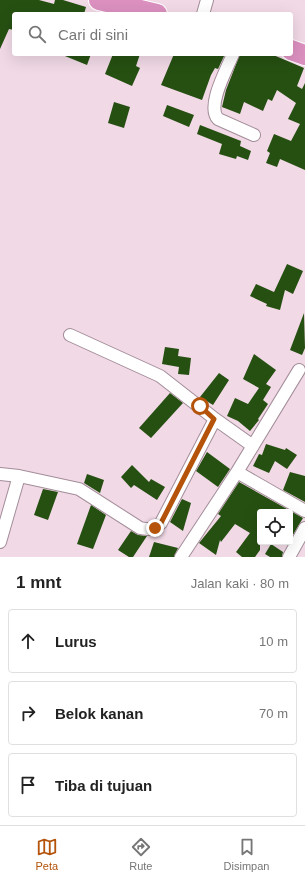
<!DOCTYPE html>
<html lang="id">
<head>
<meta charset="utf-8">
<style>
	:root { --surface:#fff; --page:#f6f6f6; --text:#222; --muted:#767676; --line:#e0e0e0; --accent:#b45309 }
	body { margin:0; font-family:Helvetica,sans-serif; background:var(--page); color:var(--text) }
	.controls { position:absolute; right:12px; bottom:12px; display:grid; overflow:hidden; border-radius:4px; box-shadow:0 4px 16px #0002 }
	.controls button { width:36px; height:36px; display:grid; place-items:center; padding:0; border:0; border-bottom:1px solid var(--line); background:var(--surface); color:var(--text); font:20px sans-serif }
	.stop { position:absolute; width:12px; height:12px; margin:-9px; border:3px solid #b45309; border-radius:50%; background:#fff }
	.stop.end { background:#b45309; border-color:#fff; box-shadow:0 1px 4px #0008 }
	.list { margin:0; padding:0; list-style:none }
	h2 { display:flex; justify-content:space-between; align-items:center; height:52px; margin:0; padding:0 16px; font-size:17px }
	h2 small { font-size:13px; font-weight:400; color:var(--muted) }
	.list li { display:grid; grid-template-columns:26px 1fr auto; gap:12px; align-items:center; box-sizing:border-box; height:64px; margin:0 8px 8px; padding:0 8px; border:1px solid var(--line); border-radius:4px }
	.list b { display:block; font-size:15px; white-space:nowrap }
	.list em { font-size:13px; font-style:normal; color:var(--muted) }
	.icon { flex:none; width:22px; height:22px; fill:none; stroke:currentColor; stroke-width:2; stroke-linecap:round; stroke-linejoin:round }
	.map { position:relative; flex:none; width:305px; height:557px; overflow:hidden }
	.search { position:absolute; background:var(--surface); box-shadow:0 4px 16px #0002; left:12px; right:12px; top:12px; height:44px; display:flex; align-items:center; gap:10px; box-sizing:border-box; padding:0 14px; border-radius:4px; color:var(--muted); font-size:15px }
	.sheet { height:268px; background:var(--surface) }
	nav { display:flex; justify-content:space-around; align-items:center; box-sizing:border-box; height:56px; border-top:1px solid var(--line); background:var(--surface); font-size:11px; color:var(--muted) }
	nav a { display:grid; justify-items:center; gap:2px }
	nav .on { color:var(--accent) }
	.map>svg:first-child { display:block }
	.building { fill:#265012 }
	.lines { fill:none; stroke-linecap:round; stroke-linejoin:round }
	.minor-casing { stroke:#a38d99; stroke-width:14 }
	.trunk-casing { stroke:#fff; stroke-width:22 }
	.minor { stroke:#fff; stroke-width:12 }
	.trunk { stroke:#db90bf; stroke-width:20 }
	.route { stroke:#b45309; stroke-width:5 }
</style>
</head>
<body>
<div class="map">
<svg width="305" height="557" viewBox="0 0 305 557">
	<rect width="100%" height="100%" fill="#f1d9e6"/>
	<path class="building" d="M0 0H39L54 4 55 0H63L86 7 84 14H14V30L9 29 0 49Z
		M60 54H91L87 65Z
		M113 54H140L136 66 140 68 132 86 105 74Z
		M174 54H225L218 69 215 68 211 75 202 100 161 85Z
		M240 54H271L304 68 297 86 302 89 305 83V170L280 159 277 167 266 163 270 153 267 151 274 134 291 141 300 124 288 119 296 103 277 90 272 101 268 99 263 111 244 102 240 114 222 107 226 90Z
		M114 102 130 107 124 128 108 123Z
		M167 105 194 115 189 127 163 116Z
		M200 125 241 141 240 146 251 151 248 160 237 156 236 159 219 154 222 144 197 134Z
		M287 264 303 271 293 294 285 290 280 310 266 306 267 304 250 296 256 284 274 292Z
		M304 313 305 348 302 355 290 350Z
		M165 347 179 349 178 356 191 358 189 375 178 374 179 367 162 364Z
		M254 354 276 370 266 384 271 387 263 400 268 404 258 419 259 420 250 431 238 421 227 416 235 398 248 404 259 388 243 379Z
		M219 373 229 380 213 405 200 397Z
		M170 393 183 403 151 438 139 428Z
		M266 444 285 450 286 448 297 455 287 469 275 461 269 473 253 466 259 454 262 455Z
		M207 452 230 469 218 487 196 471Z
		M132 465 149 482 151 479 165 487 157 500 134 485 131 488 121 477Z
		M290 472 305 476V502L283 490Z
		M87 474 104 480 100 493 84 483Z
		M239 482 303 518 290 540V512H260V550L255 557H242L236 552 250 533 235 524 221 542 220 540 216 555 199 543 221 516 218 514Z
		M43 489 58 492 48 520 34 515Z
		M182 499 191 503 183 531 170 522Z
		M91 505 106 515 93 549 77 544Z
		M131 531 138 535 147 536 133 557H129L118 550Z
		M154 542 178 548 174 557H149Z
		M271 544 283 552 282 557H270L265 554Z"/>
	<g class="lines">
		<defs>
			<path id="minor" d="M203 14 207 0
				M233 54C227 69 206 106 218 119L254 135
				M70 335 160 376 215 419 253 446
				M237 472 305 511
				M0 474 19 476 79 489 140 528C149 530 154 529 161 523L215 419
				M0 542 19 476
				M181 557 237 472 299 370
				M289 557 305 528"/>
			<path id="trunk" d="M99 0 157 14
				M291 50 305 55"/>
		</defs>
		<use href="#minor" class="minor-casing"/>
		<use href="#trunk" class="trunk-casing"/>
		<use href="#minor" class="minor"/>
		<use href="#trunk" class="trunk"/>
	</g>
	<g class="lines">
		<path class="route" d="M155 528 161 523 214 419 200 406"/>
	</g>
</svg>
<div class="controls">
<button><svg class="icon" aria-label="locate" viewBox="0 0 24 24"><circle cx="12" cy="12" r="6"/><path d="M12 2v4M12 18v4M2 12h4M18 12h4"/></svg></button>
</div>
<div class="stop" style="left:200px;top:406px"></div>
<div class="stop end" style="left:155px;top:528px"></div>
<div class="search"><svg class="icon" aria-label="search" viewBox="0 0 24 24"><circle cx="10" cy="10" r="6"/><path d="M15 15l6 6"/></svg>Cari di sini</div>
</div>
<section class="sheet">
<h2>1 mnt<small>Jalan kaki · 80 m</small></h2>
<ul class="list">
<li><svg class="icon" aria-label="ahead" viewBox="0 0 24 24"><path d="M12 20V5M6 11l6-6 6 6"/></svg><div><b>Lurus</b></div><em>10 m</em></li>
<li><svg class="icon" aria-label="right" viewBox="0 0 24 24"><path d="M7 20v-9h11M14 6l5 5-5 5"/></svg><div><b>Belok kanan</b></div><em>70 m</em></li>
<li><svg class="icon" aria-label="arrive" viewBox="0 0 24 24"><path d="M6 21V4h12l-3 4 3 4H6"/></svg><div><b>Tiba di tujuan</b></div></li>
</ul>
</section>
<nav>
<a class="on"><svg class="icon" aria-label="map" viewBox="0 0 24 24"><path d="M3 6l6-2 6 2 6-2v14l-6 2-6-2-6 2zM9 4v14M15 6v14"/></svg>Peta</a>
<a><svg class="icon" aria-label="directions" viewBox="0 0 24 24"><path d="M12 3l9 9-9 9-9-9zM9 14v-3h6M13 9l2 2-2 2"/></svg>Rute</a>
<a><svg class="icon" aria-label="saved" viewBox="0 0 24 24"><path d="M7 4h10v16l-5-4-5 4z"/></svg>Disimpan</a>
</nav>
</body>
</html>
